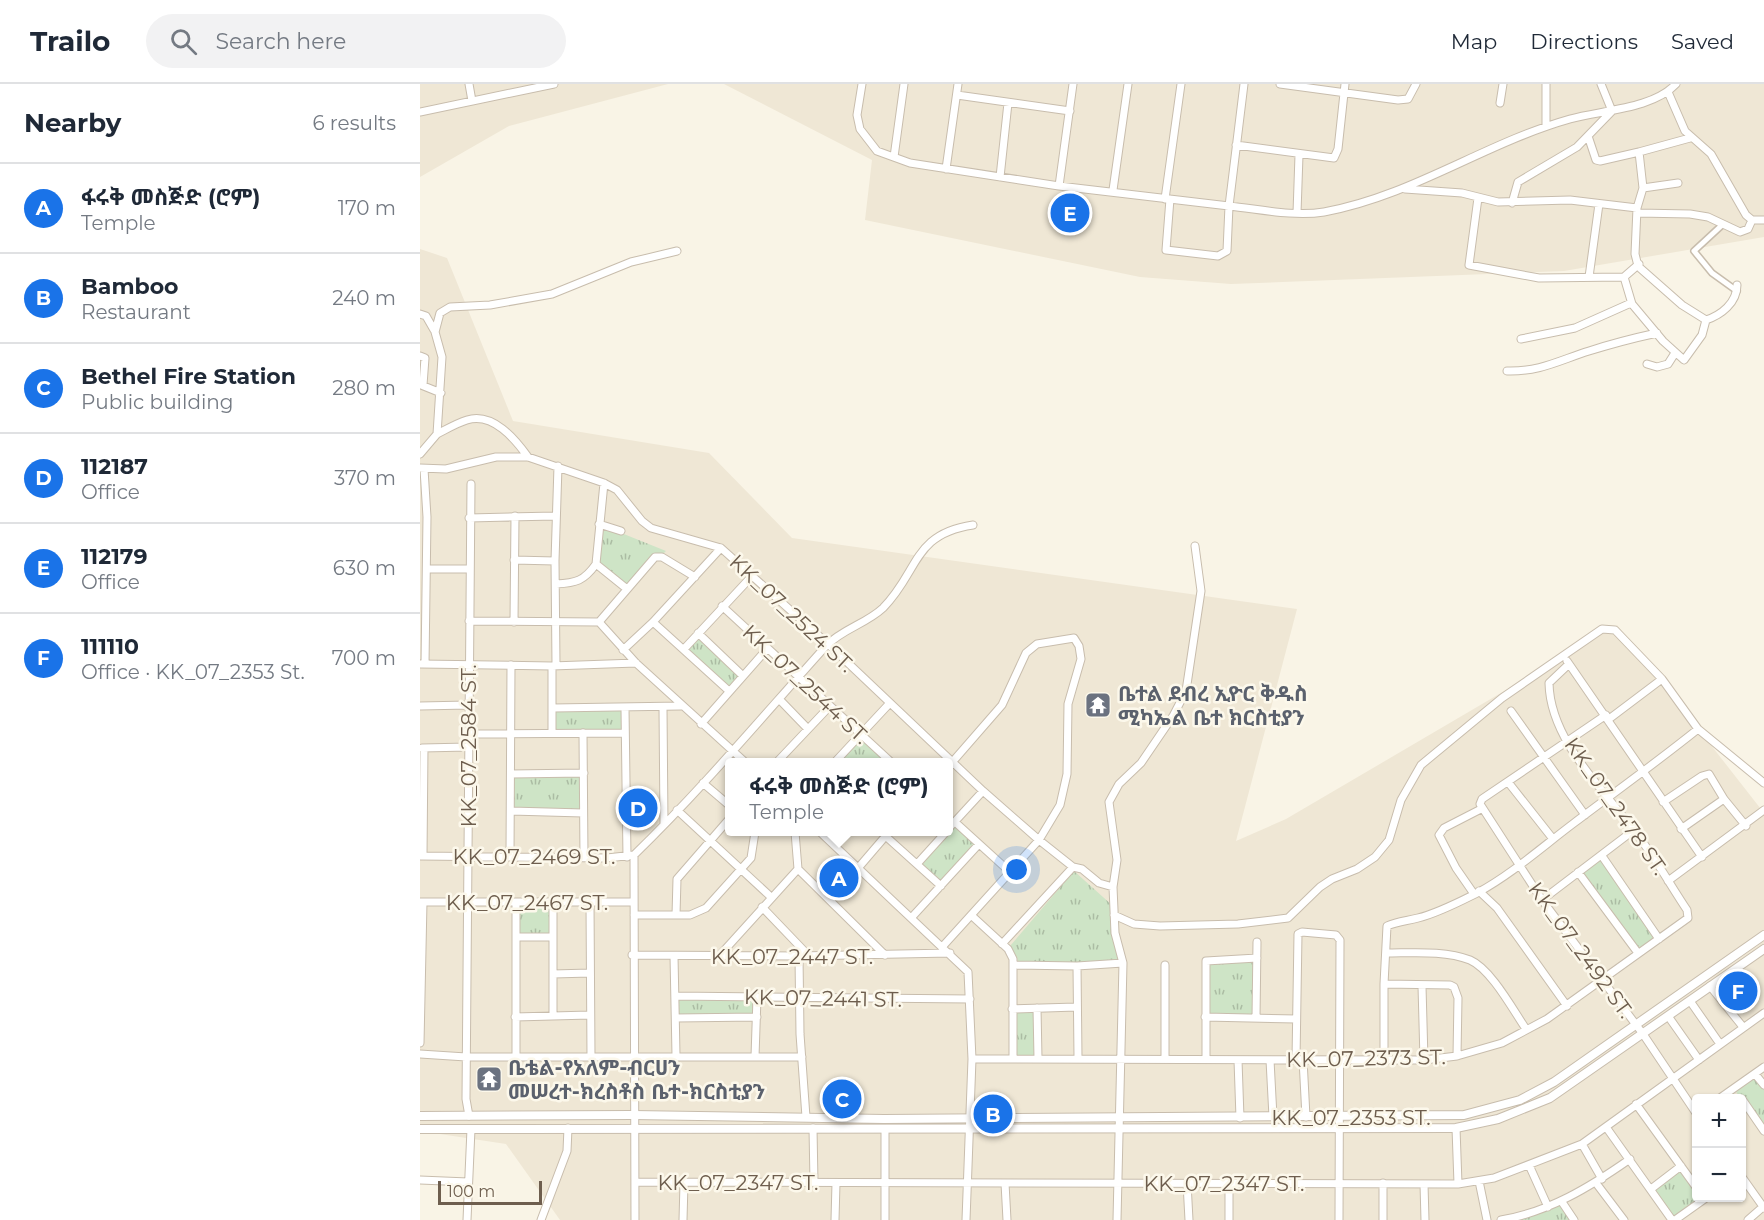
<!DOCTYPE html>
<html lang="en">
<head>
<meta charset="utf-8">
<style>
	:root { --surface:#fff; --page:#f2f2f3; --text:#1f2937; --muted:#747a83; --line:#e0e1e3; --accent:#1a73e8 }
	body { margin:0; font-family:Montserrat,"Noto Sans Ethiopic",sans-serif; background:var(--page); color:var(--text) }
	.controls { position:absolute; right:18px; bottom:18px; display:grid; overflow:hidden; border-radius:6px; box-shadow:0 2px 4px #0004 }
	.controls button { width:54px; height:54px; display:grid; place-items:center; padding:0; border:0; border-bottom:2px solid var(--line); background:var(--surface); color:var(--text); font:30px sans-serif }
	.scale { position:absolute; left:18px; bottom:15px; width:104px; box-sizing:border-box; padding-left:6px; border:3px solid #6e5e4e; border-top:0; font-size:16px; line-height:21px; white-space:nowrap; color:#6e5e4e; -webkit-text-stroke:4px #fcf8eb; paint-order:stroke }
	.you { position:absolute; left:597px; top:786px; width:21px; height:21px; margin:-15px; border:4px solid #fff; border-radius:50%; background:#1a73e8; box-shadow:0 0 0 9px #1a73e833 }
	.badge { display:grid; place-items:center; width:39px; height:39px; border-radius:50%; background:var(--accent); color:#fff; font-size:20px; font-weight:700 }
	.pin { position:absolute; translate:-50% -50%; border:3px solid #fff; box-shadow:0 2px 6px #0006 }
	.popup { position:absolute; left:305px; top:674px; width:228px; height:78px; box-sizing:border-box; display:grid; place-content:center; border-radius:6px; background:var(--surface); filter:drop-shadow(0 2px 4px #0005); font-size:20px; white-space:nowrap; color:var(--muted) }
	.popup b { font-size:22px; color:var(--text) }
	.popup::after { content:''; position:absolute; left:50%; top:100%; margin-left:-12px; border:12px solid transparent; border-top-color:var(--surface) }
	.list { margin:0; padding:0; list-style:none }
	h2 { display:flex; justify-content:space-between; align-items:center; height:78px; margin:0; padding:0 24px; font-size:26px }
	h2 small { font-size:20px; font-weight:400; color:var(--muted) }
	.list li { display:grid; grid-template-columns:39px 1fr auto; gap:18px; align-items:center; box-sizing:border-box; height:90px; padding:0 24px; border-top:2px solid var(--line) }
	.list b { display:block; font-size:22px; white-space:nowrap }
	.list p { margin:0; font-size:20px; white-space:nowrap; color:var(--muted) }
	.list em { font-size:20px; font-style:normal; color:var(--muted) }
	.icon { flex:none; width:33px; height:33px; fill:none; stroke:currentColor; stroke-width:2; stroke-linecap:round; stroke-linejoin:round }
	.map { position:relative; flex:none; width:1344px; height:1136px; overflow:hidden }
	header { display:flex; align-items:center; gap:36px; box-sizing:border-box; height:84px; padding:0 30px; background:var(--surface); border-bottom:2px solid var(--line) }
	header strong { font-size:28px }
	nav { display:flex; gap:33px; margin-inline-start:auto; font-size:21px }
	.search { width:420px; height:54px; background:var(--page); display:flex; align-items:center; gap:15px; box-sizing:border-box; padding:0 21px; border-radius:33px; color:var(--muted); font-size:22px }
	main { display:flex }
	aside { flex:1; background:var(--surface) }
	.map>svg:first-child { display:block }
	.residential { fill:#efe7d5; fill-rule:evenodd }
	.park { fill:url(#park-tufts) }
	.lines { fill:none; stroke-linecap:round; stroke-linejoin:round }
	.pedestrian-casing { stroke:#c8bdad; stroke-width:8 }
	.minor-casing { stroke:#c8bdad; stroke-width:9 }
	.tertiary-casing { stroke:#c8bdad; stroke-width:10 }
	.pedestrian { stroke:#fff; stroke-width:5 }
	.minor { stroke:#fff; stroke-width:7 }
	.tertiary { stroke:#fff; stroke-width:8 }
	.labels { text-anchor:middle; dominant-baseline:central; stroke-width:5; stroke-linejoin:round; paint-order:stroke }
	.street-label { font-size:21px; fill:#6e5e4e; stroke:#fcf8eb }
	.worship-label { font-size:21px; font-weight:bold; fill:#5b616d; stroke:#fcf8eb; text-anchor:start }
</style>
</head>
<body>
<header>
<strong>Trailo</strong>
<div class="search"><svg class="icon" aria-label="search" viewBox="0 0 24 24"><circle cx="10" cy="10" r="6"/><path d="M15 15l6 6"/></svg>Search here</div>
<nav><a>Map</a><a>Directions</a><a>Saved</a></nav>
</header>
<main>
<aside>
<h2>Nearby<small>6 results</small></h2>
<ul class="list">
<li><span class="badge">A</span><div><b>ፋሩቅ መስጅድ (ሮም)</b><p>Temple</p></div><em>170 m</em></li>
<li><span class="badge">B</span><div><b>Bamboo</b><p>Restaurant</p></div><em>240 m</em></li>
<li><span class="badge">C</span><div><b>Bethel Fire Station</b><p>Public building</p></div><em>280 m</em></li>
<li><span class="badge">D</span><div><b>112187</b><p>Office</p></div><em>370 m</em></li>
<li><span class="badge">E</span><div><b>112179</b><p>Office</p></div><em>630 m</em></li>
<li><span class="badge">F</span><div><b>111110</b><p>Office · KK_07_2353 St.</p></div><em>700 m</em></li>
</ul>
</aside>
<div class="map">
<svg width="1344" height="1136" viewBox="0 0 1344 1136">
	<defs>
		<pattern id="park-tufts" width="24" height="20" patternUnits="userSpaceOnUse" patternTransform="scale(1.5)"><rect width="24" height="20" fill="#cee4c6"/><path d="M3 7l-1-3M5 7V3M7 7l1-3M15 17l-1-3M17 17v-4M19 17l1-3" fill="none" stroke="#abbca3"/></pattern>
	</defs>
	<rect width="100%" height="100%" fill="#f9f4e6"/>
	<path class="residential" d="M0 0H248L89 42 0 93Z
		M304 0H1344V153L1144 187 811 200 720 193 445 136 452 76Z
		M0 165 27 174 93 337 289 369 372 454 877 525 816 757 866 735 1197 541 1344 729V1136H140L86 1060 0 1047ZM310 678H528V748H310ZM1276 1014H1322V1114H1276Z"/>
	<path class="park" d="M179 440 246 467 207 505 176 480Z
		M278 549 323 592 309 607 264 565Z
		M133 624H205L204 649H132Z
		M441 651 471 678H415Z
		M164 689 163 729 91 727V690Z
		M535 738 559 760 521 802 497 780Z
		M1182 772 1239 855 1218 869 1158 788Z
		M654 787 693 822 705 882 599 885 597 873 590 862Z
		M96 819 133 820 132 853H96Z
		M837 874 836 934 785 933 786 877Z
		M255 912 337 913V933L256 934Z
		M617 924 618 974 593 973 592 925Z
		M1335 990 1344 1001V1047L1314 1005Z
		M1261 1082 1276 1103V1114H1284L1255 1136 1231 1105Z
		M1142 1118 1154 1136H1093Z"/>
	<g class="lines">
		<defs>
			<path id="pedestrian" d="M1301 142 1274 167 1292 189 1317 207"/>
			<path id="minor" d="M49 0 52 17
				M442 0 437 31 440 45 457 67 490 79 639 102
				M653 0 639 102 809 122 824 0
				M860 0 978 16 988 15 996 0
				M1126 0V42
				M1248 8 1265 47 1291 70 1326 131 1332 136H1344
				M537 11 650 27
				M1080 19 1083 0
				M0 28 134 0
				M1168 52 1176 76 1180 77 1219 68
				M1270 54 1219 68 1223 104 1217 124 1215 170 1217 178 1220 184 1262 221 1286 236
				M816 61 914 74 918 65 925 0
				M474 73 484 0
				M526 85 538 0
				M580 93 588 19
				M1223 104 1258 99
				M985 105 1042 109 1078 118 1150 116 1217 124
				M693 106 708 0
				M1058 114 1049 181 1119 194 1204 193 1212 220 1243 257 1264 276 1282 251 1286 236
				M745 115 761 0
				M750 115 746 166 798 172 807 167 809 122C839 125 874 133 904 128 992 112 1065 59 1150 35 1182 26 1233 25 1256 0
				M1092 119 1098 98 1157 63 1192 27 1181 0
				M877 129 879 71
				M1218 129 1270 130 1288 133 1320 148 1328 145 1332 136
				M1169 193 1179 120
				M1204 193 1219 180
				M0 230 6 232 14 246
				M1286 236C1301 231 1317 219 1317 201
				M1101 255 1155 244 1211 219
				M0 272 5 274 3 301
				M1227 280 1237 283 1248 280 1255 269
				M1087 287C1120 288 1140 276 1169 267 1191 260 1214 254 1237 249
				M1 301 21 309
				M17 350C27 345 37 339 47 336 73 328 95 355 108 373
				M0 370 17 350 22 273 15 248 20 229 30 223 70 221 132 210 211 178 257 167
				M0 384 26 385 76 373H108L184 399 197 406 222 437 231 444 301 464 408 560 563 707 619 756 653 783 662 785 679 799 693 803
				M4 385 7 433 5 580
				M184 399 176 480 207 505
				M49 434 135 432
				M179 440 201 447
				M94 476 135 477
				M7 485H48
				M136 500C156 499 164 497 176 480
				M302 522 471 678
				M49 537 179 538
				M94 538 95 432
				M179 538 216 579 325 678
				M179 538 235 473H242L275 493
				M233 538 309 607
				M278 549 323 592
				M264 565 332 492
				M203 566 233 538 301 464
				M1147 577 1282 773
				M0 580 132 582 216 579
				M136 581 135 477 138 382
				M132 582V649
				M359 615 388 645
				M0 622 48 621
				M133 624 261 622
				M205 624 207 773
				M243 624 244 739
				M1091 627 1165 731
				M1186 631 1062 715 1060 720 1122 816 1223 950 1276 1029
				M1189 635 1242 595
				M281 640 347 565
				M163 649 164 774
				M48 650 204 649
				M2 664 48 663
				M357 678 409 623
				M415 678 469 620
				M91 690 164 689
				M1088 698 1133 755
				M283 699 310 722
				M1243 718 1282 692 1289 690 1304 715 1326 742
				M257 726 351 813
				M91 727 163 729
				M535 738 590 788
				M528 745 563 707
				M1261 745 1304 715
				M375 748 378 785
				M400 748 548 888 552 975 546 1136
				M461 748 521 802
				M214 771 215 1136
				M0 772 187 774 214 771C282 705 343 632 406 562 422 545 446 540 463 524 499 488 492 450 553 441
				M3 772 4 664
				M90 772 91 581
				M1182 772 1239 855
				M497 780 526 748
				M439 783 469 748
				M378 785 465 871
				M1158 788 1218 869
				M1248 797 1344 726
				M1059 807 1077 824 1147 922
				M1054 810 1036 784 1019 751 1024 744 1061 725
				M1122 816 1214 746
				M0 818H214
				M170 819 171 973
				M342 823 389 872
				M214 831H270L286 824 331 774 335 748
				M256 831 257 795 310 734
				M551 831 588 865 593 875V973
				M694 831 714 840 740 842 818 840 868 834 900 803 912 795 937 785 955 773 969 756 981 716 1001 681 1082 614 1182 545 1195 546 1242 595 1278 645 1344 699
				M492 833 559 760
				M96 853H132
				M582 860 653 783
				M523 862 619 756 640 721 647 690 648 620 661 575 659 562 654 554 617 560 606 569 582 621 528 683
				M966 869C992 869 1025 866 1050 876 1071 885 1093 926 1106 945
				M212 871 379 872 530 869
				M300 871 378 785
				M254 872 256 971
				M379 872 380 950 386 1033
				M595 881 657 882 703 879
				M657 882 658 973
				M133 890 170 889
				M964 900 1030 901 1034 903 1038 914 1037 972
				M1002 902 1004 976
				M1290 902 1323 943
				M255 912 550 915
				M1270 917 1300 960
				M617 924 618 974
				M592 925 656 923
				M133 932V820
				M1248 932 1279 976
				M95 933 170 931
				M785 933 876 935
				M256 934 337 933
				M836 934 837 858
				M0 959 3 818
				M0 970 46 973H382
				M96 972V819
				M335 973 337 913
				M745 974V881
				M552 975 1004 976 1037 972 1082 959 1127 935 1268 834 1267 826C1249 799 1233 770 1213 745 1181 703 1130 655 1129 599L1149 580
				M786 975V877L837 874
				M883 975 886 1033
				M818 976 820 1034
				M850 976 853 1033
				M876 976 878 850 882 848 916 851 920 856 919 1136
				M964 976V900L967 842C978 837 987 837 998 834 1018 829 1039 818 1057 809 1092 790 1122 763 1154 739 1195 708 1237 678 1278 645
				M1335 990 1344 1001
				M1300 1014 1344 983
				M1322 1015 1344 1047
				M1216 1020 1276 1103
				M49 1032 46 1015 51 400
				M1186 1043 1252 1136
				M393 1044 394 1099
				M1036 1044 1038 1100
				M1162 1060 1182 1095
				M1109 1081 1128 1123
				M1322 1093 1344 1124
				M0 1096 48 1098
				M1059 1097 1067 1136
				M215 1098 1038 1100 1074 1094 1162 1060 1344 929
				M585 1099 587 1136
				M767 1099 769 1136
				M1176 1099 1204 1136
				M1004 1100 1005 1136
				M1231 1105 1261 1082
				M1142 1118 1154 1136
				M47 1136 51 1045
				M121 1136 147 1067 148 1044
				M263 1136 264 1099
				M415 1136 416 1099
				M465 1136V1046
				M697 1136 703 879 695 849 693 803 697 776 689 718 699 700 721 679 753 632 766 607 781 507 775 462
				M809 1136V1100
				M963 1136V1099
				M1081 1136C1129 1128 1170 1103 1210 1075
				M1255 1136 1286 1114
				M1328 1136 1344 1122"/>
			<path id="tertiary" d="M0 1032 213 1031 464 1035 1044 1031 1100 1016 1134 998 1344 851
				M0 1045 1036 1044 1078 1035 1130 1014 1344 865"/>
		</defs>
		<use href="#pedestrian" class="pedestrian-casing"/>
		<use href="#minor" class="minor-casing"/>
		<use href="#tertiary" class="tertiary-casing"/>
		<use href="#pedestrian" class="pedestrian"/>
		<use href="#minor" class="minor"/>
		<use href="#tertiary" class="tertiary"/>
	</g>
	<defs>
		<symbol id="temple-square" viewBox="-11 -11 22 22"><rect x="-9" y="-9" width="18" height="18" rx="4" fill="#6b7280" stroke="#fcf8eb"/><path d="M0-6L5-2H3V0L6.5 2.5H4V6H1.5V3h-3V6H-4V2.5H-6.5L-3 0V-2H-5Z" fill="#fff"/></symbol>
	</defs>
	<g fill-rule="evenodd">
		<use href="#temple-square" x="663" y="606" width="30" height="30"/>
		<use href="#temple-square" x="54" y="980" width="30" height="30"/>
	</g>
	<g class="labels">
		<g class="street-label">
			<text transform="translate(372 529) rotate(43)">KK_07_2524 ST.</text>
			<text transform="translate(386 600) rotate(43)">KK_07_2544 ST.</text>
			<text transform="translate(48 662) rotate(-90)">KK_07_2584 ST.</text>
			<text transform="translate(1196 722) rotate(55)">KK_07_2478 ST.</text>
			<text x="114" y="772">KK_07_2469 ST.</text>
			<text x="107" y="818">KK_07_2467 ST.</text>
			<text transform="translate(1161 866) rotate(54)">KK_07_2492 ST.</text>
			<text x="372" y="872">KK_07_2447 ST.</text>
			<text transform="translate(403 914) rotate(1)">KK_07_2441 ST.</text>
			<text transform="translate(946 974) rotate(-1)">KK_07_2373 ST.</text>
			<text x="931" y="1033">KK_07_2353 ST.</text>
			<text x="318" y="1098">KK_07_2347 ST.</text>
			<text x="804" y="1099">KK_07_2347 ST.</text>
		</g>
		<g class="worship-label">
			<text x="698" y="609">ቤተል ደብረ ኢዮር ቅዱስ<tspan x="698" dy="24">ሚካኤል ቤተ ክርስቲያን</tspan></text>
			<text x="88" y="983">ቤቴል-የአለም-ብርሀን<tspan x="88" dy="24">መሠረተ-ክረስቶስ ቤተ-ክርስቲያን</tspan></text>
		</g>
	</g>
</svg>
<div class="controls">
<button>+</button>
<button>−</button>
</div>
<div class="scale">100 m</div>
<div class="you"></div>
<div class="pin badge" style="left:419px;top:794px">A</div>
<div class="popup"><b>ፋሩቅ መስጅድ (ሮም)</b>Temple</div>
<div class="pin badge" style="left:573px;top:1030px">B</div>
<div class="pin badge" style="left:422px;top:1015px">C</div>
<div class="pin badge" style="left:218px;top:724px">D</div>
<div class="pin badge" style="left:650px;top:129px">E</div>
<div class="pin badge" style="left:1318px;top:907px">F</div>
</div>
</main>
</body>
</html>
